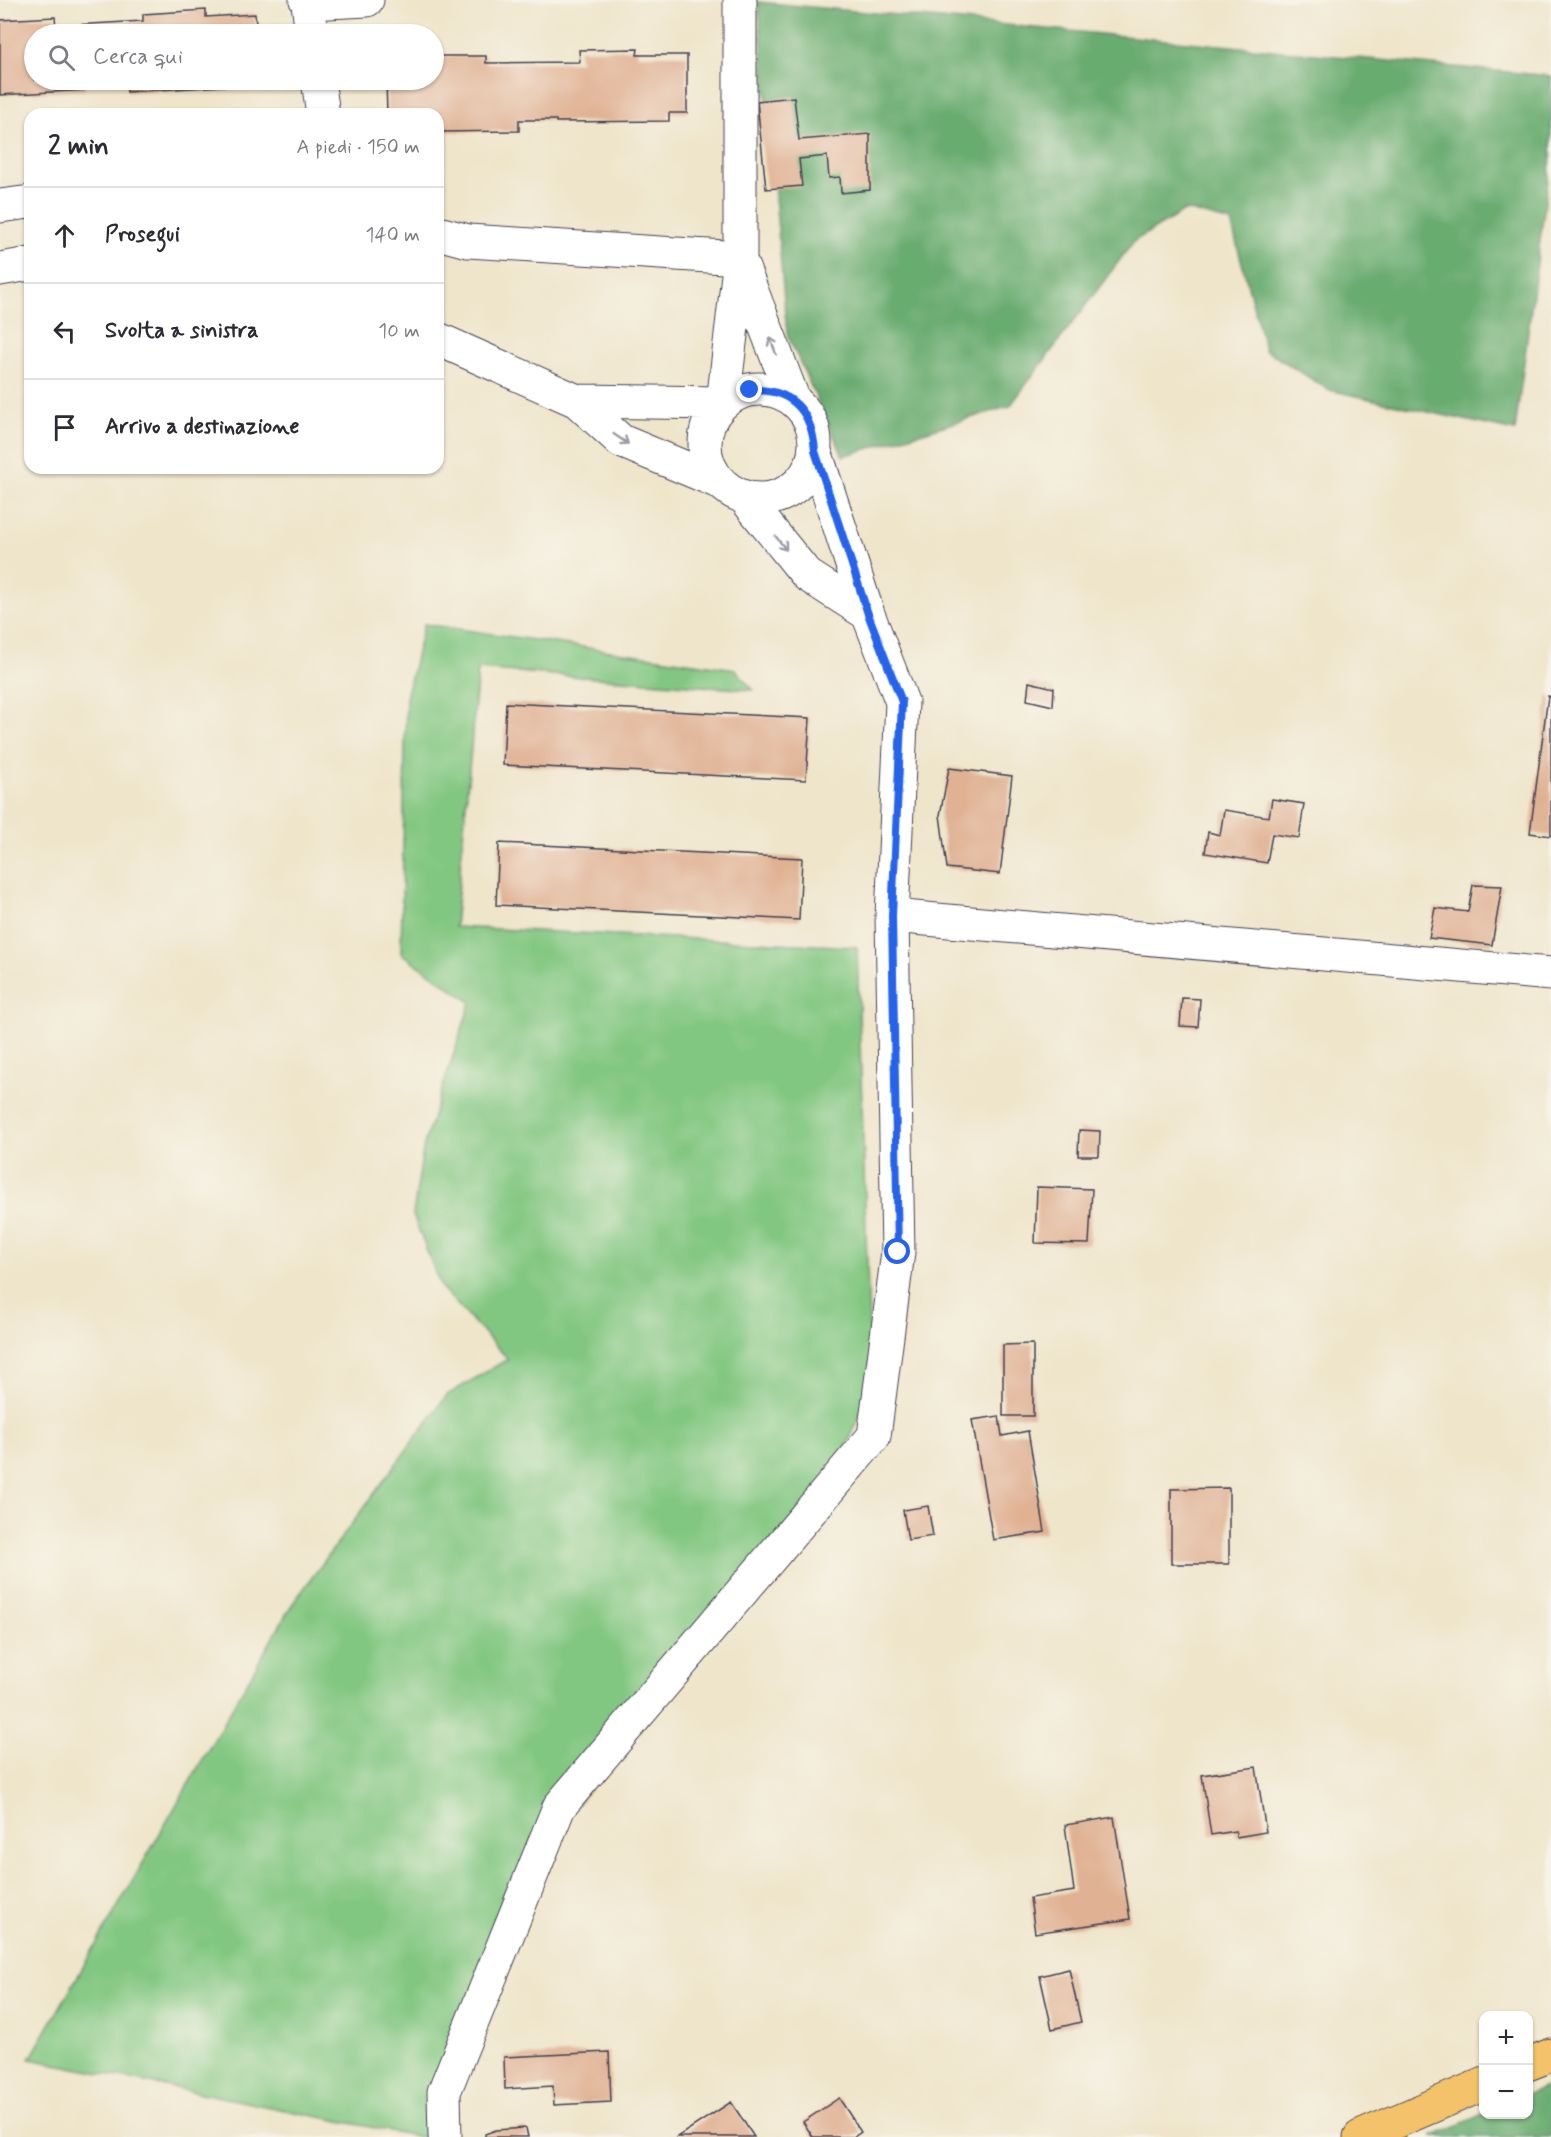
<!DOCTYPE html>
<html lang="it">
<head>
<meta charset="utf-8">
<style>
	:root { --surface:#fff; --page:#f7f7f7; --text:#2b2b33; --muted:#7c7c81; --line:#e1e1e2 }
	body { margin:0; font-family:Mynerve,sans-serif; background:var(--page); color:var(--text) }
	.controls { position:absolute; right:18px; bottom:18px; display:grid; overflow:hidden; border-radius:12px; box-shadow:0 2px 4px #0004 }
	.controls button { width:54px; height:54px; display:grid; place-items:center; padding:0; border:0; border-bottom:2px solid var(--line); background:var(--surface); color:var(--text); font:30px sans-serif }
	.stop { position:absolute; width:18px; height:18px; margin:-14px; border:4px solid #2563eb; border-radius:50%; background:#fff }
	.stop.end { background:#2563eb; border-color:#fff; box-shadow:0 2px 6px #0008 }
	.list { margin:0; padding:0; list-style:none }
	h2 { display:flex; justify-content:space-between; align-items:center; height:78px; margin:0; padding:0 24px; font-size:26px }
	h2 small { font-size:20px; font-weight:400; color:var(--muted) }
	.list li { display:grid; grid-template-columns:39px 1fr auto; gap:18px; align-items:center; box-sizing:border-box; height:96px; padding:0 24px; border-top:2px solid var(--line) }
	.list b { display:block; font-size:22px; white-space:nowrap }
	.list em { font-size:20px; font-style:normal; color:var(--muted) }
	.icon { flex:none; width:33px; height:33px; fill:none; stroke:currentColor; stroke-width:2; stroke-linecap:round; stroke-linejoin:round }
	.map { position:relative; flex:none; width:1551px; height:2137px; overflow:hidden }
	.search { position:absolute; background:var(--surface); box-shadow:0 2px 4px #0004; left:24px; top:24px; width:420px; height:66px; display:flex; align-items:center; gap:15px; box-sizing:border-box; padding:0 21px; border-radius:33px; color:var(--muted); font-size:22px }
	.panel { position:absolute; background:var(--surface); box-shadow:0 2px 4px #0004; left:24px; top:108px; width:420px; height:366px; border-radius:18px }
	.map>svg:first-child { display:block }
	.green { fill:#82c781; stroke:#52745e; stroke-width:1.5 }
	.forest { fill:#69ac6f; stroke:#466755; stroke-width:1.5 }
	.building { fill:#e0b193 }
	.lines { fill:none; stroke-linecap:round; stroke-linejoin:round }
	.minor-casing { stroke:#413f51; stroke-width:35 }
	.major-casing { stroke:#413f51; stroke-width:35 }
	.minor { stroke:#fff; stroke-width:33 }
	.major { stroke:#f3c26a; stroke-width:33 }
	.oneway { stroke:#9c9ca7 }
	.route { stroke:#2563eb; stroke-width:8 }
</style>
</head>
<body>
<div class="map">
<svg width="1551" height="2137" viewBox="0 0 1551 2137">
	<rect width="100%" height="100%" fill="#f7f3e8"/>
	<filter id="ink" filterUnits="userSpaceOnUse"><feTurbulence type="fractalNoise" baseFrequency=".0167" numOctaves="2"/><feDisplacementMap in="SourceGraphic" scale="12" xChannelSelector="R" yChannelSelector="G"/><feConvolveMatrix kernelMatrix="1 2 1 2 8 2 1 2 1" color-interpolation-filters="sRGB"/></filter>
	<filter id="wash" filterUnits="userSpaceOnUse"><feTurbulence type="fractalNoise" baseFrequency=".008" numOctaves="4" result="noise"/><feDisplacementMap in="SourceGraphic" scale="24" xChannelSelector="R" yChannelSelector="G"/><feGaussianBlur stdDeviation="1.35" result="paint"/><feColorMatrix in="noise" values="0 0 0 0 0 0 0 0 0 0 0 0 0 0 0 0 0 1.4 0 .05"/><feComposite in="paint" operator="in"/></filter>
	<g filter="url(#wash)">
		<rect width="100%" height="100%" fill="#efe5cb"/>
		<path class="green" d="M424 624 735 669 753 690 478 669 455 927 857 947 871 1389 819 1513 527 1864 425 2137H420L30 2059 291 1606 447 1395 508 1359 441 1287 413 1215 424 1144 471 1002 401 953 406 698Z"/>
		<path class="forest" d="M758 2 1551 76V157L1515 431 1329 390 1265 350 1231 222 1186 210 1134 241 1010 406 843 456 787 334Z
			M1551 2084V2137H1432L1483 2114H1528L1529 2094Z"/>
		<g id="blocks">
			<path class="building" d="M206 10V17L255 14 257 34H34V80H120V81L84 84 85 90 0 95V20L55 17 56 26 143 21V14Z
				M638 49 637 55H687V113H669V121L556 122V120H519V131L438 132V114H387L386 80H434V56H486V63L580 62 579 50Z
				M127 80H239V85L127 92Z
				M794 97 799 140 870 134V190L841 193 840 177 829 178 827 156 799 159 802 186 766 189 757 101Z
				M1029 682 1054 688 1053 706 1027 700Z
				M1548 696 1551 697V836L1530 833Z
				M506 703 810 718 806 780 503 765Z
				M949 768 1012 776 1000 874 947 868 940 815Z
				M1272 799 1304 804 1299 838 1272 834 1267 863 1205 853 1208 832 1220 835 1224 810 1269 817Z
				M499 843 802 858 799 920 496 905Z
				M1473 885 1502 886 1492 945 1429 938 1435 908 1468 912Z
				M1182 998 1200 999 1198 1027 1180 1026Z
				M1079 1130 1100 1131 1099 1156H1078Z
				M1037 1187 1092 1189 1089 1244 1035 1243Z
				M1033 1344V1416H1003V1345Z
				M999 1416 1002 1436 1028 1431 1045 1532 993 1540 972 1420Z
				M1229 1488V1564H1171V1489Z
				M928 1506 933 1536 908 1540 903 1510Z
				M1256 1767 1266 1832 1236 1837V1831L1211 1835 1202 1775Z
				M1114 1817 1130 1919 1035 1933 1030 1898 1074 1891 1065 1825Z
				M1069 1969 1081 2022 1052 2029 1040 1976Z
				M609 2052 611 2102 554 2105 553 2086 505 2089 504 2057Z
				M839 2098 861 2132 854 2137H813L803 2122Z
				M731 2102 754 2137H677Z
				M526 2128 528 2137H485V2134L496 2130Z"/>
		</g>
	</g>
	<g filter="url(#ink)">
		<use href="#blocks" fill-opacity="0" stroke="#413f51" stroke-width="1.5"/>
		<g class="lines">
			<defs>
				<path id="minor" d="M306 0 308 3 367 0
					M308 3 312 34
					M318 80 323 114
					M0 206 30 202
					M438 233 468 241 740 258
					M741 263 794 401
					M0 269 30 264
					M438 339 577 401 621 441 719 482
					M705 444a55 55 0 1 1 110 0a55 55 0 1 1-110 0Z
					M577 401 723 403 740 258V0
					M744 497 807 575 868 614
					M892 916 1551 974
					M445 2137 444 2092 559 1807 874 1436 898 1252 892 916 902 702 868 614 815 451"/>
				<path id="major" d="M1528 2064 1551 2055
					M1360 2137 1484 2084"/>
			</defs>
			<use href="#minor" class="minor-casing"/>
			<use href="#major" class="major-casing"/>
			<use href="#minor" class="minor"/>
			<use href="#major" class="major"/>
		</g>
		<defs><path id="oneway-shaft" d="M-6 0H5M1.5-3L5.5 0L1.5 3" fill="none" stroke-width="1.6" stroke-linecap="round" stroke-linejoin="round" transform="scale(1.5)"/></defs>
		<g class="oneway">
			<use href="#oneway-shaft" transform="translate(773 346) rotate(-111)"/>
			<use href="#oneway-shaft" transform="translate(621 439) rotate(34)"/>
			<use href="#oneway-shaft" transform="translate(781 543) rotate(52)"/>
		</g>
	</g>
	<g class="lines" filter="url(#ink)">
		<path class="route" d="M750 390C792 388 812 411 815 451L868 614 902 702 892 916 898 1252"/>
	</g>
</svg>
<div class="controls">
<button>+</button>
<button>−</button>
</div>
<div class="stop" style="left:898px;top:1252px"></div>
<div class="stop end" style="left:750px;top:390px"></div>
<div class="search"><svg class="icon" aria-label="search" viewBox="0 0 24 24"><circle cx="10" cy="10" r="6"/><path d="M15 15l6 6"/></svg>Cerca qui</div>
<section class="panel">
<h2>2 min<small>A piedi · 150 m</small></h2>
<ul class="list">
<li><svg class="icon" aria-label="ahead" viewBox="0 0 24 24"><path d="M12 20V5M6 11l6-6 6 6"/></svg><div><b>Prosegui</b></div><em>140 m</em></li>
<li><svg class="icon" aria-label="left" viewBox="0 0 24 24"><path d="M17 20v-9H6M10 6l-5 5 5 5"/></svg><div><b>Svolta a sinistra</b></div><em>10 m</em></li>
<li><svg class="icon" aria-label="arrive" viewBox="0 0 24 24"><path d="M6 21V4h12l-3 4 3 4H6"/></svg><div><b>Arrivo a destinazione</b></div></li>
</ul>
</section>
</div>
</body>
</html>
